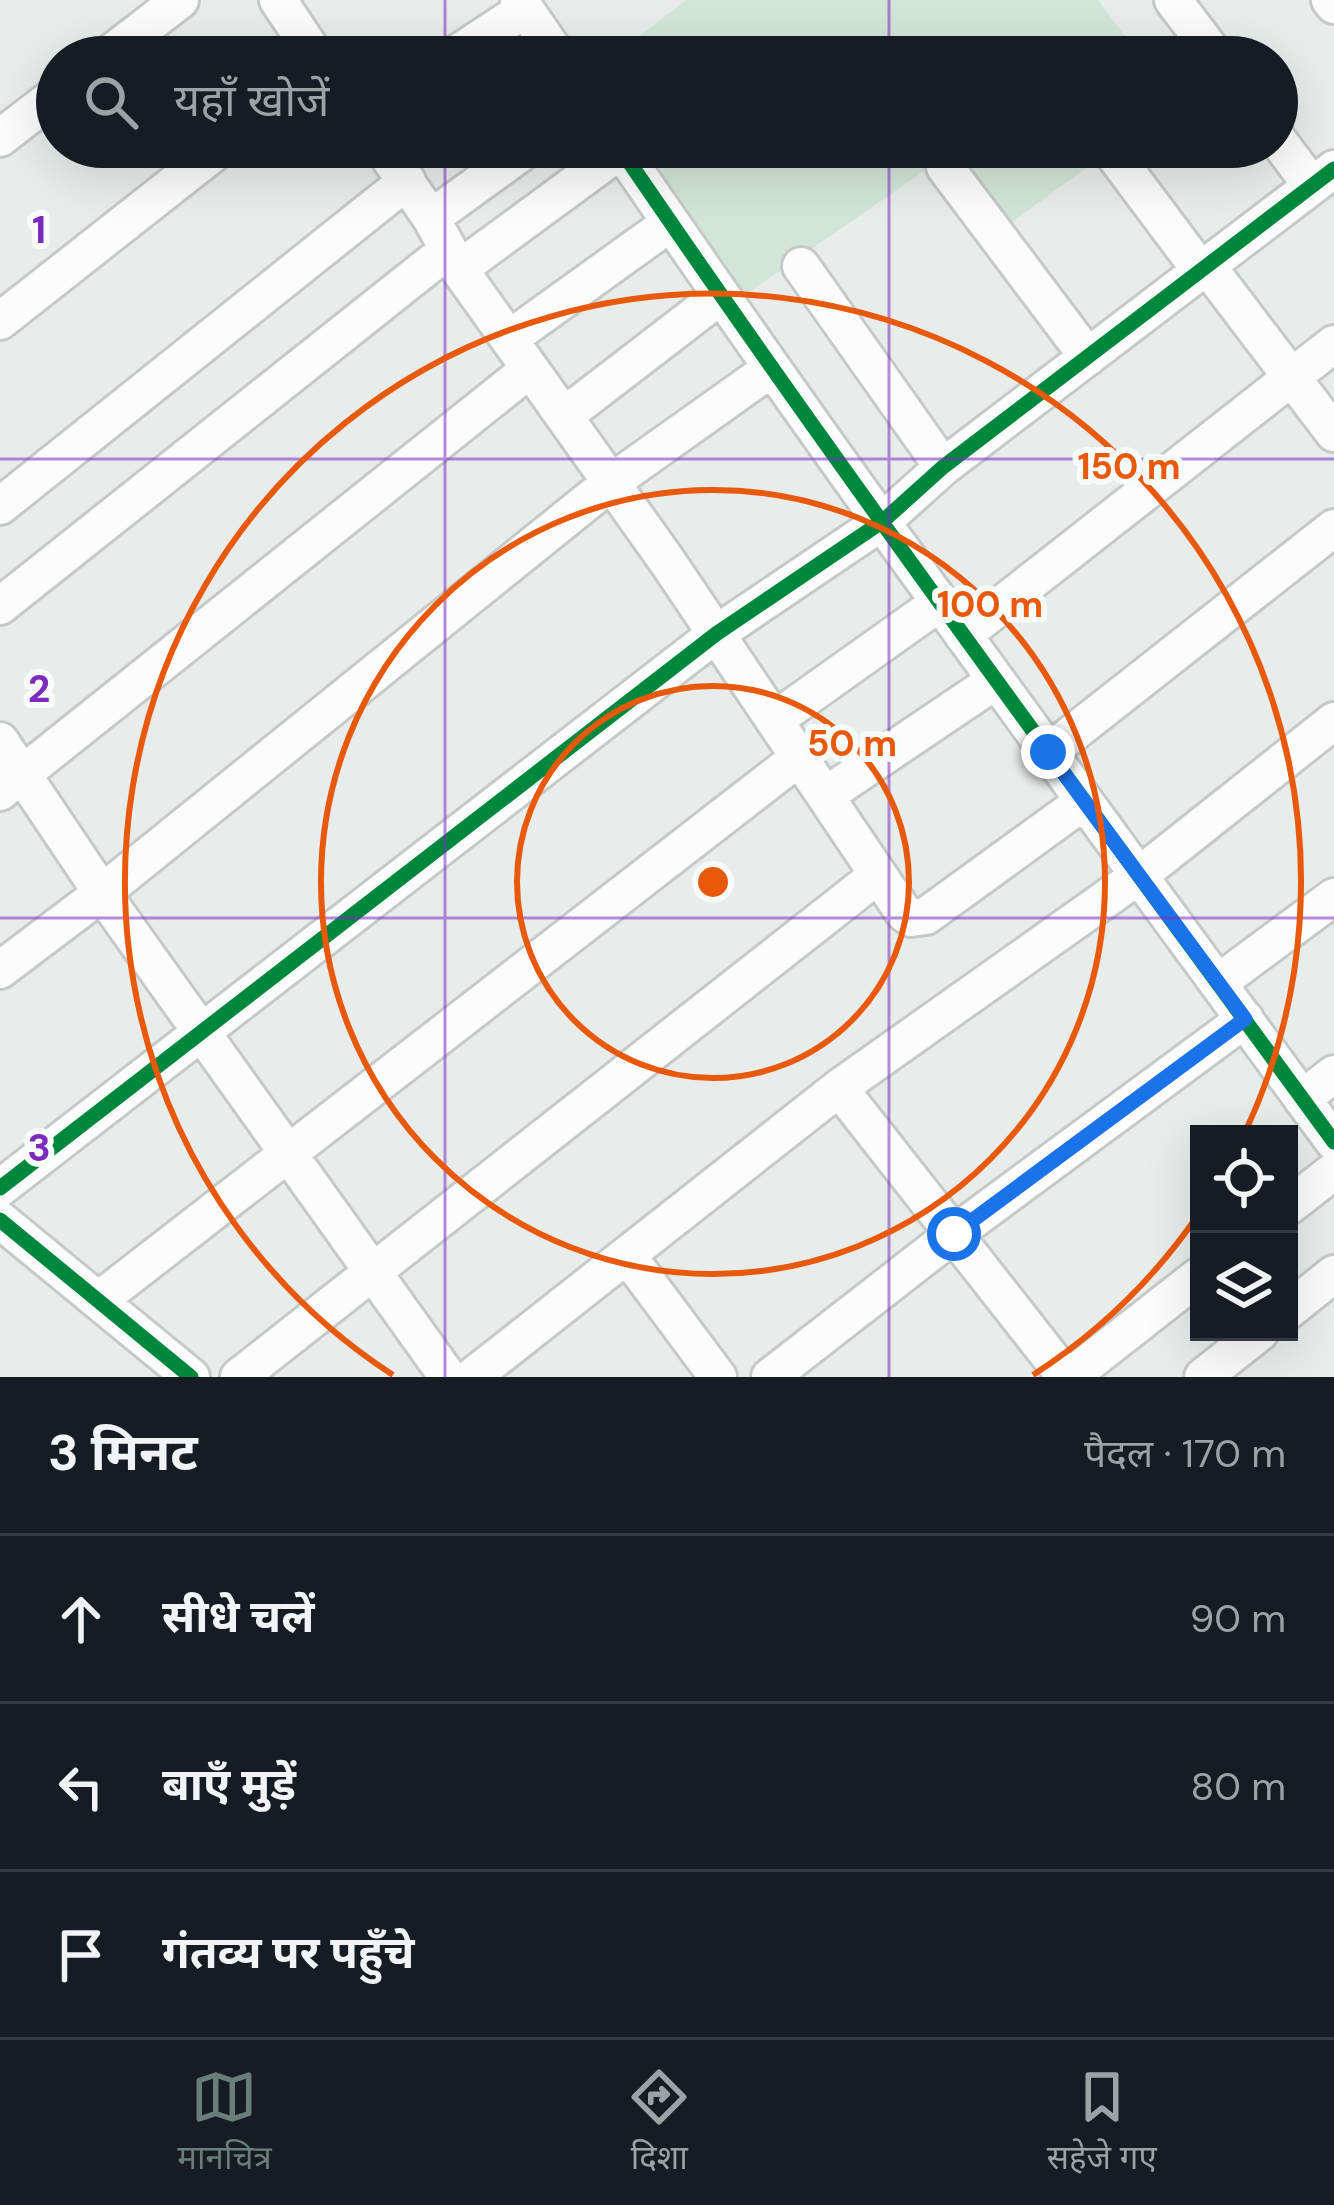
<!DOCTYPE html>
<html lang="hi">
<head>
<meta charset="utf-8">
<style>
	:root { --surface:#171b24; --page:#20242c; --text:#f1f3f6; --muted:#9ea1a6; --line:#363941; --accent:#697e78 }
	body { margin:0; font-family:"DM Sans","Noto Sans Devanagari",sans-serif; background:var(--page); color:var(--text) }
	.controls { position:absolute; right:36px; bottom:36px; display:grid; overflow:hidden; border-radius:0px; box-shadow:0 12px 48px #0002 }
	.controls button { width:108px; height:108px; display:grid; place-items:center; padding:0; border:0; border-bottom:3px solid var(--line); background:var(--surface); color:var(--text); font:60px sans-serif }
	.stop { position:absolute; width:36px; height:36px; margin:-27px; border:9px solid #1a73e8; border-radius:50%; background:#fff }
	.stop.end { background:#1a73e8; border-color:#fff; box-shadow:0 3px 12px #0008 }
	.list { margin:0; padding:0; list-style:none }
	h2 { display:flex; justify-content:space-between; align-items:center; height:156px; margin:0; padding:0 48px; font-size:51px }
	h2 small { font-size:39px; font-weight:400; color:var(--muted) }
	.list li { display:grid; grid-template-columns:78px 1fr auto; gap:36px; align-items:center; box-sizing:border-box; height:168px; padding:0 48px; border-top:3px solid var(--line) }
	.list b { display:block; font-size:45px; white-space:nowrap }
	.list em { font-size:39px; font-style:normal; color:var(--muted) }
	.icon { flex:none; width:66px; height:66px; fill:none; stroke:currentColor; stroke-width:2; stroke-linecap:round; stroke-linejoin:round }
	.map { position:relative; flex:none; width:1334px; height:1377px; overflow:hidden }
	.search { position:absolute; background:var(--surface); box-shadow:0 12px 48px #0002; left:36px; right:36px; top:36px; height:132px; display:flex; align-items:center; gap:30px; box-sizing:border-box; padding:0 42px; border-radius:66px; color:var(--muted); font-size:45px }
	.sheet { height:660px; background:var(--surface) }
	nav { display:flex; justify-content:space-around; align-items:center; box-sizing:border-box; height:168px; border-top:3px solid var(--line); background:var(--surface); font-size:33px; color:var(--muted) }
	nav a { display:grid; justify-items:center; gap:6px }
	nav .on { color:var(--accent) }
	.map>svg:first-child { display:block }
	.green { fill:#d1e6d8 }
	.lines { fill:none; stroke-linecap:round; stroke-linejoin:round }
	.minor-casing { stroke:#c5cac8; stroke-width:42 }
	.minor { stroke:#fcfcfc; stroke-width:36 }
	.cycleway-casing { stroke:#f7fbf9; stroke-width:22 }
	.cycleway { stroke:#00873e; stroke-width:15 }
	.route { stroke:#1a73e8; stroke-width:15 }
	.grid { fill:none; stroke:#7b2cbf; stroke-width:3; stroke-opacity:0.55 }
	.ring { fill:none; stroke:#e8590c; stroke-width:6 }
	.grid-label { font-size:39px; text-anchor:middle; font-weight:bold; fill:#7b2cbf; stroke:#f7fbf9; stroke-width:12; stroke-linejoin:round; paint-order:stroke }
	.centre { fill:#e8590c; stroke:#f7fbf9; stroke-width:6 }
	.ring-label { font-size:36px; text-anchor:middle; font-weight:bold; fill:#e8590c; stroke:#f7fbf9; stroke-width:12; stroke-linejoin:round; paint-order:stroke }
</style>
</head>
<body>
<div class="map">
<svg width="1334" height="1377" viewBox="0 0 1334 1377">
	<rect width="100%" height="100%" fill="#e8edeb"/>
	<path class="green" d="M686 0H1098L1141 57H613Z
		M618 147H1115L1011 223 956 149 729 306Z"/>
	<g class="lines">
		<defs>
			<path id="minor" d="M278 0 316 57
				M519 0 558 57
				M1173 0 1216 57
				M1330 0 1334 5
				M106 57 180 0
				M452 57 525 9
				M0 138 57 94
				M1277 139 1312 186
				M382 147 431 218 459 269 667 561 904 913 911 918 926 916 1083 802
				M619 147C849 485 1093 812 1334 1142
				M1115 156 1201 271
				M945 167 1088 357
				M431 218 529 147
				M801 266 943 467
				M1207 266 1334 433
				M459 269 621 150
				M0 321 221 147
				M509 339 670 223
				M564 416 720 296
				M0 506 407 181
				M0 606 448 250
				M963 635 1334 344
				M776 719 939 603
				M0 741 102 893 448 1377
				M1049 752 1334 528
				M0 792 530 369
				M826 795 995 681
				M0 970 102 893 609 484 772 368
				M1218 983 1334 897
				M839 1088 1066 1377
				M1302 1099 1334 1074
				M0 1188 716 634 883 521 943 467 1334 169
				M1289 1206 1334 1171
				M0 1220 191 1377
				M627 1255 718 1377
				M99 1300 801 756
				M1289 1310 1334 1274
				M239 1377 878 875
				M472 1377 839 1088 1141 874 1334 721
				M770 1377 954 1234 1245 1019
				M1070 1377 1199 1276
				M1203 1377 1260 1332"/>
		</defs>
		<use href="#minor" class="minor-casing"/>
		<use href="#minor" class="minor"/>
		<defs>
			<path id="cycleway" d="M619 147C849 485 1093 812 1334 1142
				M0 1188 716 634 883 521 943 467 1334 169
				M0 1220 191 1377"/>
		</defs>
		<use href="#cycleway" class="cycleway-casing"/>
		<use href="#cycleway" class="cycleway"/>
	</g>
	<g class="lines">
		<path class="route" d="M954 1234 1245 1019 1048 752"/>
	</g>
	<path class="grid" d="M445 0V57M889 0V57M445 147V1377M889 147V1377M0 459H1334M0 918H1334"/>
	<g class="ring">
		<circle cx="713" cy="882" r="196"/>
		<circle cx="713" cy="882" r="392"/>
		<path d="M1198 1215A588 588 0 0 1 1033 1375M393 1375A588 588 0 1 1 1246 1130"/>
	</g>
	<g class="grid-label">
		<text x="39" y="243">1</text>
		<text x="39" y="702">2</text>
		<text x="39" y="1161">3</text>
	</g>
	<circle cx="713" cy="882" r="18" class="centre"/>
	<g class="ring-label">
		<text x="1129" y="479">150 m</text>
		<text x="990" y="617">100 m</text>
		<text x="852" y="756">50 m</text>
	</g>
</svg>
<div class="controls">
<button><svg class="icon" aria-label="locate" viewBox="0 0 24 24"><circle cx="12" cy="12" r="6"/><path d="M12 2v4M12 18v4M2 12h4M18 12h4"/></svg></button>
<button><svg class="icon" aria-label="layers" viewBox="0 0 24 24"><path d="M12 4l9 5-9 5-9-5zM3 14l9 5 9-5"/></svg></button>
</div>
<div class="stop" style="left:954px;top:1234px"></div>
<div class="stop end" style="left:1048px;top:752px"></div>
<div class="search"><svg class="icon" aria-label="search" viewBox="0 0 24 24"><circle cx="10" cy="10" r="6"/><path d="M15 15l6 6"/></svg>यहाँ खोजें</div>
</div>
<section class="sheet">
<h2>3 मिनट<small>पैदल · 170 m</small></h2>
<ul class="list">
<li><svg class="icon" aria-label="ahead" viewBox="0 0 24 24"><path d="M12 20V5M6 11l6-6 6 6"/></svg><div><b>सीधे चलें</b></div><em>90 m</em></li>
<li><svg class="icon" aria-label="left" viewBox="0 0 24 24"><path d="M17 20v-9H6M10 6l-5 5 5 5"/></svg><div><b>बाएँ मुड़ें</b></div><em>80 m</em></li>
<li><svg class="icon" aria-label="arrive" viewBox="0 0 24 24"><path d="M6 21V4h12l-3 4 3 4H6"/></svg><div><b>गंतव्य पर पहुँचे</b></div></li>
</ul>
</section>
<nav>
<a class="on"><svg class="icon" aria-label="map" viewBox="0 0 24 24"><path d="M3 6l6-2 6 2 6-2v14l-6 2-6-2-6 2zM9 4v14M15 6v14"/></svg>मानचित्र</a>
<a><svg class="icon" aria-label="directions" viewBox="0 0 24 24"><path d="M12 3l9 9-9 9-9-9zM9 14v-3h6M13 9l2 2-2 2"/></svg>दिशा</a>
<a><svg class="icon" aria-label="saved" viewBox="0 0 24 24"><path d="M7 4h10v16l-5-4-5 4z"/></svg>सहेजे गए</a>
</nav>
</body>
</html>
